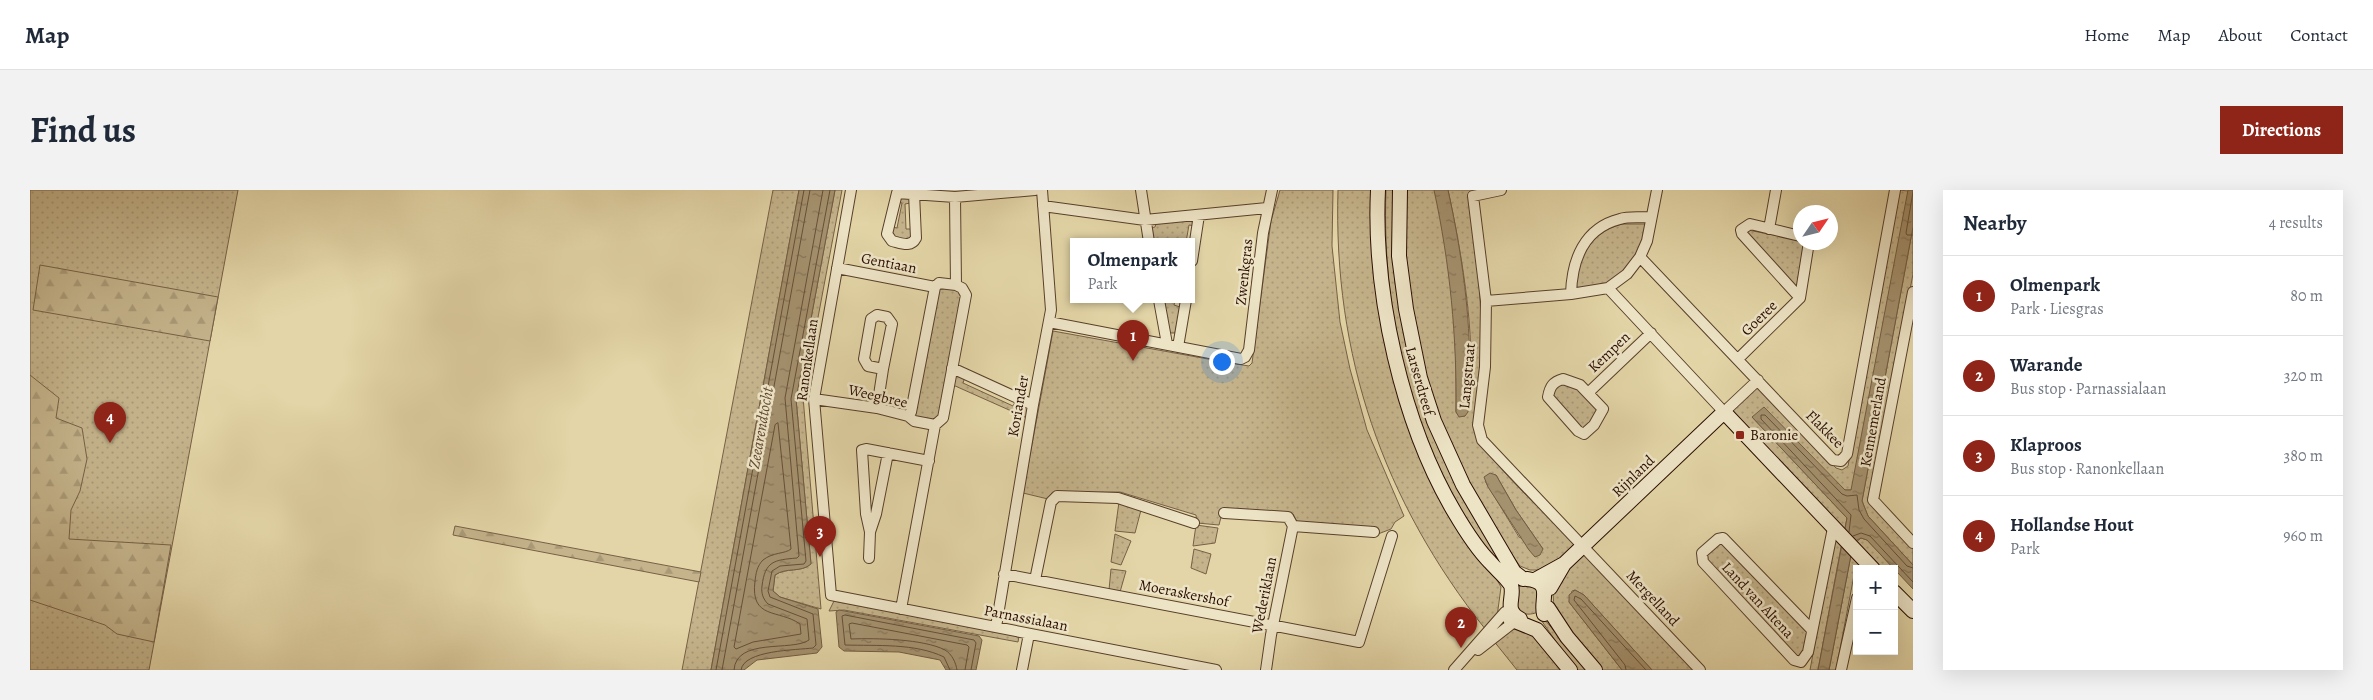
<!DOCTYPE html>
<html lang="en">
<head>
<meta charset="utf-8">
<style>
	:root { --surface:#fff; --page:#f2f2f3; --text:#1f2937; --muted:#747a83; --line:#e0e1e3; --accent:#8f2418 }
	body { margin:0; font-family:Alegreya,serif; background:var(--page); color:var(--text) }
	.controls { position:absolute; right:15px; bottom:15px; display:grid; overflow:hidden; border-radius:0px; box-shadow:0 5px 20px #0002 }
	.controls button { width:45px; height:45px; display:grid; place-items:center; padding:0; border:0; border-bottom:1px solid var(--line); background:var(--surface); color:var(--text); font:25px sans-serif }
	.compass { position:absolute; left:1763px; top:15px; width:45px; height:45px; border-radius:50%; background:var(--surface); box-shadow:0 5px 20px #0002; rotate:55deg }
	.you { position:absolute; left:1191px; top:171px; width:18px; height:18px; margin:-12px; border:4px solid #fff; border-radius:50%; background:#1a73e8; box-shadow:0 0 0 8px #1a73e833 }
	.badge { display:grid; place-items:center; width:32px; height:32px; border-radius:50%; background:var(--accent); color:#fff; font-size:16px; font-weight:700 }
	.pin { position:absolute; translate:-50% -41px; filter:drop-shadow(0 1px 2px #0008) }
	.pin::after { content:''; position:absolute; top:26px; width:18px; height:15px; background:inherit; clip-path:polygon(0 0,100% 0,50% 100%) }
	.popup { position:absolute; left:1040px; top:48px; width:125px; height:65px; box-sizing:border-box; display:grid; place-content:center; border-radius:0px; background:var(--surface); filter:drop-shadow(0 1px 4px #0005); font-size:16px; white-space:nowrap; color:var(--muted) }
	.popup b { font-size:19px; color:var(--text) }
	.popup::after { content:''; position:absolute; left:50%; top:100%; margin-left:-10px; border:10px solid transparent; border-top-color:var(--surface) }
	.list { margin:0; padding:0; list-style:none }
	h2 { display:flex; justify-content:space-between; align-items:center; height:65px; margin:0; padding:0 20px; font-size:21px }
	h2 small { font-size:16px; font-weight:400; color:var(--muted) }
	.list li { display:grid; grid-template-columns:32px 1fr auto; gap:15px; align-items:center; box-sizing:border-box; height:80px; padding:0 20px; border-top:1px solid var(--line) }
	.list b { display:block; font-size:19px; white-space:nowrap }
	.list p { margin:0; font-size:16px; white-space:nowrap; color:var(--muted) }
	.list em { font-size:16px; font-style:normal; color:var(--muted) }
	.map { position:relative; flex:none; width:1883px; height:480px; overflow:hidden; border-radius:0px }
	header { display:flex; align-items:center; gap:30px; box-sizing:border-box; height:70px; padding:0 25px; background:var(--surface); border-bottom:1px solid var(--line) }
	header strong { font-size:24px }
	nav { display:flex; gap:28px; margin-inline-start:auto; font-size:18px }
	.intro { display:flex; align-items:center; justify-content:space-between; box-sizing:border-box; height:120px; padding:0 30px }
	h1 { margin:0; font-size:35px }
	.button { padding:12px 22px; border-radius:0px; background:var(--accent); color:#fff; font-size:18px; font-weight:700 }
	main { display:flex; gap:30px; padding:0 30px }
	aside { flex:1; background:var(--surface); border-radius:0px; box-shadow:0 5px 20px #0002 }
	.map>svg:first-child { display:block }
	.grass { fill:url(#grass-dots); stroke:#776046; fill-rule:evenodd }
	.forest { fill:url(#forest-firs); stroke:#776046 }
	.water { fill:url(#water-ripples); stroke:#735c42 }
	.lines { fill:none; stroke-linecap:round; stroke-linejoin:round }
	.shore { stroke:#674f37; stroke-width:1 }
	.street-casing { stroke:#583f2a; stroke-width:12 }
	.secondary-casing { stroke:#2a0d00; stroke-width:16 }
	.street { stroke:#ede4c6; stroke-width:10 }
	.secondary { stroke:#ede4c6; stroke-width:14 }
	.poi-dot { fill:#8f2418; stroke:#ede4c6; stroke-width:2 }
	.labels { text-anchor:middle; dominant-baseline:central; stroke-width:5; stroke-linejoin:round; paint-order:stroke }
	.street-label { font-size:15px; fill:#2a0d00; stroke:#ede4c6 }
	.poi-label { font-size:15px; fill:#2a0d00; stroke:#ede4c6; text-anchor:start }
	.water-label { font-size:16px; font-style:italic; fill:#614831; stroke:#ede4c6 }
</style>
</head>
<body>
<header>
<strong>Map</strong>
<nav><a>Home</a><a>Map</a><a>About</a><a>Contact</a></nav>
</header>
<div class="intro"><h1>Find us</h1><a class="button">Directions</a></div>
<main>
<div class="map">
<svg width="1883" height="480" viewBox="0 0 1883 480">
	<defs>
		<pattern id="grass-dots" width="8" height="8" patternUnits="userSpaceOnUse" patternTransform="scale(1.25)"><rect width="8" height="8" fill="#c4b38b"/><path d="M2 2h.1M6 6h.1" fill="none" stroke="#a99976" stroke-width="1.8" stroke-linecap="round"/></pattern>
		<pattern id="forest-firs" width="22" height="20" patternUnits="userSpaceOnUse" patternTransform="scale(1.25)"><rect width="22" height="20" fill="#c4b38b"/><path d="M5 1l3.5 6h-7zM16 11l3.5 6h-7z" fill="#a99976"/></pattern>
		<pattern id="water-ripples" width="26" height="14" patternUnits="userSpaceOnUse" patternTransform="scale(1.25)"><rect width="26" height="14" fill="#a4916e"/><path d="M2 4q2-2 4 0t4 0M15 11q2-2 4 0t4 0" fill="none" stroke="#867558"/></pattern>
	</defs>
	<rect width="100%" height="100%" fill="#e3d5a7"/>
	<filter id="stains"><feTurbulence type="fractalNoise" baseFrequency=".004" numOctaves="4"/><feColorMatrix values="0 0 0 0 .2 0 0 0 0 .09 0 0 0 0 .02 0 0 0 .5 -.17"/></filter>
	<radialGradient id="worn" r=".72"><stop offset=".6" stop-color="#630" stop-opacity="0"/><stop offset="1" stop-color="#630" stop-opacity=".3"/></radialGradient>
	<path class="grass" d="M0 0H208L119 480H0Z
		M743 0H769L681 480H652Z
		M805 0H812L773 207 791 419 750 407 743 401 745 385C756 377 771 383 781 374L766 209Z
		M1250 0H1303L1302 56 1310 132 1320 179 1337 240 1374 326 1365 332 1361 339 1348 344 1267 332 1263 324 1193 319 1189 335 1167 333 1166 325 1090 302 1027 303 1021 304 1018 309 993 303 1023 141 1200 173 1219 176 1222 173 1241 31Z
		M1308 0H1345L1344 44 1381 239 1471 397 1467 427 1456 440C1353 311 1303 165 1308 0Z
		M1356 0H1364L1365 93 1380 172 1396 225 1420 283 1446 329 1483 388C1387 289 1351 135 1356 0Z
		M1375 0H1411L1405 2C1422 74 1427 148 1426 222L1429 226H1435C1451 167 1431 60 1418 0H1464L1439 2 1446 38 1451 127V162L1444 240C1450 264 1526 334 1547 356L1515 380H1500L1490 376 1464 340 1433 287 1402 214 1374 85ZM1466 285 1486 320 1513 359 1489 347 1455 291Z
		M1869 0 1878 1 1877 10 1823 297 1821 300H1815L1722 227 1817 328 1814 343 1700 221 1722 200 1729 197 1806 278 1812 280 1818 276Z
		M868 6H880V13L875 14 876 39H882L883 45 877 51 862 47V37L867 38 872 13 867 12Z
		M1163 30 1166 36 1159 35 1156 52H1122L1121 38 1125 37 1126 34Z
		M1592 34H1617L1608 67 1591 85 1566 99 1542 98C1551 68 1558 43 1592 34Z
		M1883 37V84L1841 303 1883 358V375L1838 326 1832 311Z
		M1718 40 1770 50V52L1774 53 1768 95 1766 97 1717 44Z
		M913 96 932 102 908 231 884 226 906 101Z
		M1133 110H1145L1144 115 1150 117 1145 143H1138Z
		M928 185 935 187 933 193 983 216 986 210 999 219 997 228 923 195 925 186Z
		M1540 192 1572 221 1552 239 1525 211 1522 202 1526 196Z
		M1089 312 1111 320 1105 343 1085 341Z
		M1166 335 1188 338 1185 353 1163 356Z
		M1085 344 1101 351 1091 375 1081 372Z
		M1805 345 1812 352 1788 480H1780Z
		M1831 348 1837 350 1864 379H1848L1824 354Z
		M1690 351 1779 441 1772 477 1671 369Z
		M1164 359 1181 364 1176 384 1161 378Z
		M1553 362 1666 480H1622L1554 405 1545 400 1542 401 1539 412 1592 480H1570C1554 460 1512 423 1526 395 1532 383 1545 372 1553 362Z
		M1821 365 1831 372 1825 380 1806 480H1799Z
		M1081 379 1096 381 1090 402 1079 400Z
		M1496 394 1504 396 1509 401 1508 422C1501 425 1495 425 1488 421L1485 409 1487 397Z
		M804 411 989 446 988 452 814 420 799 421Z
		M1514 429 1558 480H1546L1511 430Z
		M1487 438 1502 440 1534 480H1487L1463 450 1479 440Z"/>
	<path class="forest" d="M10 75 188 107 180 151 3 120Z
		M0 185 29 208 26 228 52 238 57 269 50 301 41 320 39 349 141 355 124 452 87 444 75 435 0 410Z
		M425 336 671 382 669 392 423 345Z"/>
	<path class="water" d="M769 0H805L766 209 781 374C771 383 756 377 745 385L743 401 750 407 788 419 792 457 787 463 727 470 714 480H681Z
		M1404 0H1418C1434 73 1444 148 1438 222L1435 226 1429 227 1426 222C1427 147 1420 74 1404 0Z
		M1878 0H1883V37L1832 311 1838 326 1883 375V399L1837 350 1831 348 1827 350 1821 365 1799 480H1788L1817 328 1722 227 1734 217 1815 300H1821Z
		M1460 283 1466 285 1486 320 1513 359 1510 365 1505 367 1499 360 1458 297 1454 287Z
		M1545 400 1554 405 1622 480H1592L1539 412V405Z
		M809 420 949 446 952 450 946 480H916L910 470 869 462 814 461 809 457 806 422Z"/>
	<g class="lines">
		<path class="shore" d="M1883 2 1876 43 1877 45H1883
			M748 233 761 359C755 364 743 362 733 370 727 376 726 383 725 391 720 430 749 419 770 434L771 444 723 452 706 459 704 457 743 246 745 235Z
			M1819 342 1821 325 1731 229V225H1735L1812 304 1817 306 1827 305 1829 320 1834 329 1877 376 1883 378
			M1823 346 1831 343 1840 346 1883 392
			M686 480 774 0
			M692 480 780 0
			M704 480C706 447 762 462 779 450L777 429 738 414C733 409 731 403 732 396 735 371 744 370 767 368L769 366 755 208 793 0
			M711 480C713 460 767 460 783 458L786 455 783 424 740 407 738 401 742 381 750 376 774 374 776 371 761 209 800 0
			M920 480 914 467C885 453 847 456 815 455L812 426 815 425 944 450 946 453 941 480
			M927 480C926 473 922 464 915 460 894 449 846 448 821 449L819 434 822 433 937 455 939 457 935 480
			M1596 480 1595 475 1544 410 1545 406 1551 409 1616 480"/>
		<defs>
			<path id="street" d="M821 0 784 209 801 405 1186 480
				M1111 0 1119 52
				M1471 0 1443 6 1456 111 1455 177 1448 235 1452 250 1670 480
				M1627 0 1617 51 1610 67 1803 270 1811 271 1817 264 1865 0
				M884 3 886 48C881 58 871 53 862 51L857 44 867 3 925 7 1005 0
				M1013 16 1115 30 1237 18
				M1739 39 1746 0
				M1770 46 1720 34 1711 40 1712 44 1770 108 1779 52
				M1162 71 1169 25
				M807 78 905 97
				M1578 98 1597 84 1610 67
				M1883 102 1843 310 1883 353
				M1541 104C1542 70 1554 38 1590 29 1599 26 1611 28 1621 27
				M1129 110 1137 154
				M1456 111 1541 104 1578 98 1694 222 1728 190
				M1019 132 1211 169 1215 167 1219 160 1233 43 1242 0
				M1148 157 1156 110
				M1708 169 1770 108
				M922 178 1003 215
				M1533 189 1550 195 1573 219 1564 235 1554 244 1548 241 1518 207C1520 196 1523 192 1533 189Z
				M1558 203 1621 143
				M784 209 847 218 878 226 884 231 905 235
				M847 218 853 179 838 176 834 169 841 129 847 125 857 127 862 134 853 179
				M878 226 881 222 905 97 909 93 926 95
				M858 263 846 324 840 342 836 324 832 260 836 259 899 271
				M1194 323 1258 327 1263 336 1344 342
				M839 368 840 342
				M974 384 1329 452 1362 346
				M1005 390 1021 312 1027 306 1088 308 1164 333
				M871 419 905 235 913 228 936 105 932 98 926 95 925 7
				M966 437 1003 215 1021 120 1012 0
				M1782 440 1693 348 1688 349 1672 363 1673 372 1764 470 1771 472 1778 462 1803 338
				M1448 460 1484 432
				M992 480 999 444
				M1236 480 1241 445 1263 336
				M1424 480 1475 422
				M1811 480 1827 408"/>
			<path id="secondary" d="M1348 0C1343 103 1372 234 1425 323 1435 340 1446 358 1460 372 1467 380 1475 386 1481 395 1485 408 1473 420 1490 429
				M1370 0 1369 66 1376 119 1390 188 1404 231 1433 295 1484 382 1493 389
				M1497 389C1524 392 1510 410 1514 424
				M1505 390 1534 374 1694 222 1843 379
				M1520 398 1534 374
				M1864 402 1883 421
				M1518 418 1537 447 1565 480
				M1480 429 1507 440 1540 480"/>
		</defs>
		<use href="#street" class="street-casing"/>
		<use href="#secondary" class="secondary-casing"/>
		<use href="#street" class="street"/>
		<use href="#secondary" class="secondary"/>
	</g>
	<rect class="poi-dot" x="1705" y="240" width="10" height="10" rx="2.5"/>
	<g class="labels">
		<g class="street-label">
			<text transform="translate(859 73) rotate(11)">Gentiaan</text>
			<text transform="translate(1214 82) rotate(-84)">Zwenkgras</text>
			<text transform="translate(1729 128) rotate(-44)">Goeree</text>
			<text transform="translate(1579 162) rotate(-44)">Kempen</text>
			<text transform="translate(777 170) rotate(-82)">Ranonkellaan</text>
			<text transform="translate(1437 186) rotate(-85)">Langstraat</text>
			<text transform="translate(1390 191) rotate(74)">Larserdreef</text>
			<text transform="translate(848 206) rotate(13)">Weegbree</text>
			<text transform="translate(988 216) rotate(-80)">Koriander</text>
			<text transform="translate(1843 232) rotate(-80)">Kennemerland</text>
			<text transform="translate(1795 239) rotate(45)">Flakkee</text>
			<text transform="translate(1603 286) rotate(-44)">Rijnland</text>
			<text transform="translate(1154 403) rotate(11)">Moeraskershof</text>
			<text transform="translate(1234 405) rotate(-79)">Wederiklaan</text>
			<text transform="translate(1623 408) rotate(47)">Mergelland</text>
			<text transform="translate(1728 410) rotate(47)">Land van Altena</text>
			<text transform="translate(996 428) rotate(11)">Parnassialaan</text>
		</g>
		<g class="poi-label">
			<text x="1720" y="245">Baronie</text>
		</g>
		<g class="water-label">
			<text transform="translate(731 238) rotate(-80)">Zeearendtocht</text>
		</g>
	</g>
	<rect width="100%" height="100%" filter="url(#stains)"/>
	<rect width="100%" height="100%" fill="url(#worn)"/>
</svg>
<div class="controls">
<button>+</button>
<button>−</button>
</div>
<svg class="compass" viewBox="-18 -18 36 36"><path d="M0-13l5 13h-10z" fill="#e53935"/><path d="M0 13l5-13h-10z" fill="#747a83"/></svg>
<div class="you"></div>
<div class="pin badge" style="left:1103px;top:171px">1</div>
<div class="popup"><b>Olmenpark</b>Park</div>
<div class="pin badge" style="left:1431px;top:458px">2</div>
<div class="pin badge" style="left:790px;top:367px">3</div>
<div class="pin badge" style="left:80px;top:253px">4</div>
</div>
<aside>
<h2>Nearby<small>4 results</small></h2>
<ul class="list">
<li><span class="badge">1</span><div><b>Olmenpark</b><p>Park · Liesgras</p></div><em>80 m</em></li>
<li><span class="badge">2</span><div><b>Warande</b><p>Bus stop · Parnassialaan</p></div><em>320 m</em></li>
<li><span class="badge">3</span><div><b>Klaproos</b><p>Bus stop · Ranonkellaan</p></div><em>380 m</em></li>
<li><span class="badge">4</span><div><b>Hollandse Hout</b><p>Park</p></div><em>960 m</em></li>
</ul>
</aside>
</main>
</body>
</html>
